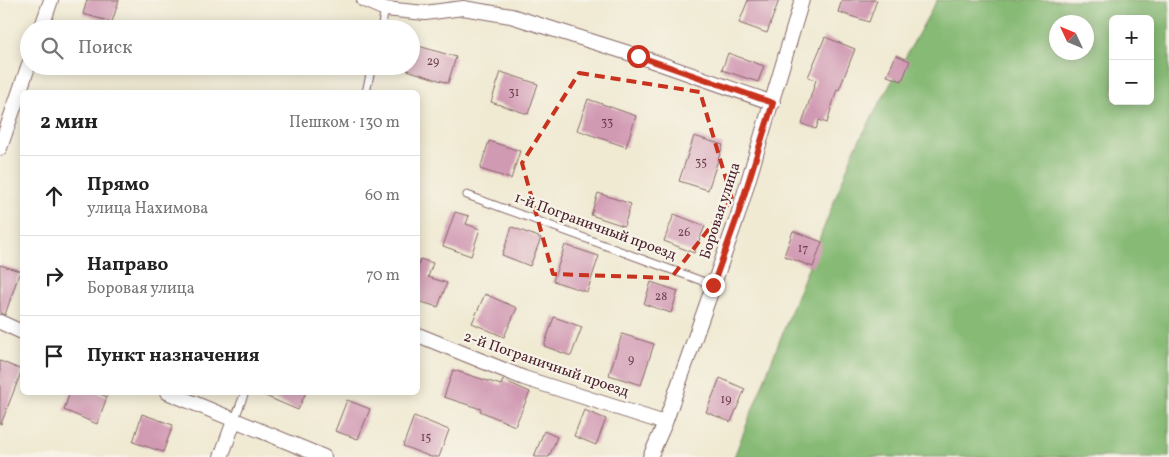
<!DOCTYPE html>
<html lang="ru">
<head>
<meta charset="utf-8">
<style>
	:root { --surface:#fff; --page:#f2f2f2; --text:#222; --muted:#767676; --line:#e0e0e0 }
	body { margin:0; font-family:Vollkorn,serif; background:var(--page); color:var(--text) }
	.controls { position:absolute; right:15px; top:15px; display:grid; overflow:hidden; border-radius:8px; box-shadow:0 2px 12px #0003 }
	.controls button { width:45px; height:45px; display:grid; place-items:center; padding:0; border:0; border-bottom:1px solid var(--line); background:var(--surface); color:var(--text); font:25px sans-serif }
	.compass { position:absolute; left:1049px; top:15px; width:45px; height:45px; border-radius:50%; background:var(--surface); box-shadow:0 2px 12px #0003; rotate:314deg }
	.stop { position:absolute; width:15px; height:15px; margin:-11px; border:4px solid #c8321e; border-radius:50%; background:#fff }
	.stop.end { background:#c8321e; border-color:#fff; box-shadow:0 1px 5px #0008 }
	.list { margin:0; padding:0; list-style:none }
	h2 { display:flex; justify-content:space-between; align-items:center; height:65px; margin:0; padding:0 20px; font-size:21px }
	h2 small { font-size:16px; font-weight:400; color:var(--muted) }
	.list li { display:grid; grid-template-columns:32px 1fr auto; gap:15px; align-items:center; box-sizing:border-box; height:80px; padding:0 20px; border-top:1px solid var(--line) }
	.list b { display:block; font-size:19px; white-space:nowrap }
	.list p { margin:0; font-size:16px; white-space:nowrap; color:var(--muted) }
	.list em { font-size:16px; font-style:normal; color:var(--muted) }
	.icon { flex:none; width:28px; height:28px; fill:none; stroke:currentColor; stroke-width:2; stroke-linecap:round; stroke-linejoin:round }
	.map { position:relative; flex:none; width:1169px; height:457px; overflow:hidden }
	.search { position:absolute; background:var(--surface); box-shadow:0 2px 12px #0003; left:20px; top:20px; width:400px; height:55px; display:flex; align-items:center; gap:12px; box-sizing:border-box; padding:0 18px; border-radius:28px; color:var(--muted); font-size:19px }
	.panel { position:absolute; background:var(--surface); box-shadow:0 2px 12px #0003; left:20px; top:90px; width:400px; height:305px; border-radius:8px }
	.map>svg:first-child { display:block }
	.forest { fill:#86ba75; stroke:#686c50; fill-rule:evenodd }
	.building { fill:#d19ab3 }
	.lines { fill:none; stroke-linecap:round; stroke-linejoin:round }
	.lane-casing { stroke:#846666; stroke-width:9 }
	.street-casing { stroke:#846666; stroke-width:16 }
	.lane { stroke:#fff; stroke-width:7 }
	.street { stroke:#fff; stroke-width:14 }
	.route { stroke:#c8321e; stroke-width:6 }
	.marked { fill:none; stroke:#c8321e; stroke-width:4; stroke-dasharray:10 6; stroke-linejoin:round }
	.labels { text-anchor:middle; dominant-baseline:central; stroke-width:4.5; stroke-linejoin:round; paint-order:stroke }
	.number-label { font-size:12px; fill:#6c3e4d }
	.street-label { font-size:15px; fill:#4a1f2b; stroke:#f7f3e8 }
</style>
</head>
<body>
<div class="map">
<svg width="1169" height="457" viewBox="0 0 1169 457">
	<rect width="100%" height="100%" fill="#f7f3e8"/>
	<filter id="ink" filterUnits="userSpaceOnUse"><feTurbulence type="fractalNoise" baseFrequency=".02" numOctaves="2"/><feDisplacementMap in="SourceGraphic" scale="10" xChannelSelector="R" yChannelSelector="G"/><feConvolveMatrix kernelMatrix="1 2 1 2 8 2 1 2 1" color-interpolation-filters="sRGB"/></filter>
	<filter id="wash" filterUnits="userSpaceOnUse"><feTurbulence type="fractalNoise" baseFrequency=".0096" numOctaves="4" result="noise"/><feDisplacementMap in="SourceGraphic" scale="20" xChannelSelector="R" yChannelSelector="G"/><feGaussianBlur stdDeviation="1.12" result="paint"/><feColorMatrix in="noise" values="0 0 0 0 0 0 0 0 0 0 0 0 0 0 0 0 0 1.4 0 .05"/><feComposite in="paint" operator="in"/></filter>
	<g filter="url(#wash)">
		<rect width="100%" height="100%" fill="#f0ead3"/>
		<path class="forest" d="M937 0H1169V457H734L855 148ZM1113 19H1150V101H1113ZM1056 22H1086V52H1056Z"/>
		<g id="blocks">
			<path class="building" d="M87 0H119L112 22 83 14Z
				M748 0H779L767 33 739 23Z
				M842 0H877L869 22 838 12Z
				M825 37 855 49 839 90 837 89 827 123 819 120 816 129 802 124 816 80 808 77Z
				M415 45 456 57 448 83 407 70 408 66H411V57Z
				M728 53 764 66 758 82 722 70Z
				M896 55 910 61 902 81 887 76Z
				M501 72 538 84 528 114 491 102Z
				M588 99 636 116 626 147 577 130Z
				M694 136 723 145 708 190 679 181Z
				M489 141 520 151 511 179 480 169Z
				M598 193 631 204 624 226 591 215Z
				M455 212 469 216 466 224 480 229 471 256 443 246Z
				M674 214 705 226 694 253 664 241Z
				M512 227 541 238 530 266 502 255Z
				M793 231 822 242 813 267 784 256Z
				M565 245 599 256 587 292 553 281Z
				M420 259 433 263 428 277 447 283 438 307 418 301V266Z
				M0 265 20 271 5 315 0 313Z
				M651 282 678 291 671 313 644 304Z
				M485 294 517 308 504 337 472 323Z
				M554 317 582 327 571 356 544 346Z
				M622 334 654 344 641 385 609 375Z
				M0 361 22 370 1 424H0Z
				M453 370 501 385 503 380 530 392 515 426 480 411 481 409 444 397Z
				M720 378 745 389 731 422 706 412Z
				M70 392H96L107 397 97 424 64 410Z
				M256 392H306L298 410Z
				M347 400 370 409 358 439 335 431Z
				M584 410 606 419 596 445 574 436Z
				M142 414 173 425 163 452 133 442Z
				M414 416 449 430 439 457H431L403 446Z
				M544 431 557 437 549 457H534Z"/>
		</g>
	</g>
	<g filter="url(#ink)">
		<use href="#blocks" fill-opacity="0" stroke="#846666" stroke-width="1"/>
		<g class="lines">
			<defs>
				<path id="lane" d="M381 29 385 9
					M366 92 372 66
					M467 195 713 285
					M234 421 245 392"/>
				<path id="street" d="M364 0 385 9 425 13 463 8 511 16 638 56 773 103
					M41 29 51 0
					M0 148 29 64
					M0 322 22 332
					M418 335 524 378 665 423
					M167 392 324 457
					M221 457 234 421
					M650 457 665 423 738 215 802 0"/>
			</defs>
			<use href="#lane" class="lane-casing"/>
			<use href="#street" class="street-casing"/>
			<use href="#lane" class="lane"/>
			<use href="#street" class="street"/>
		</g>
	</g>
	<g class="lines" filter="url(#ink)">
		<path class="route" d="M638 56 773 103 738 215 713 285"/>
	</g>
	<path class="marked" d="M579 73 700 92 732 199 671 278 553 274 522 163Z"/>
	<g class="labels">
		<g class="number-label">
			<text x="433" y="62">29</text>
			<text x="514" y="93">31</text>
			<text x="607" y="123">33</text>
			<text x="701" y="163">35</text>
			<text x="684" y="233">26</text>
			<text x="803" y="249">17</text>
			<text x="661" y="297">28</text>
			<text x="631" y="360">9</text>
			<text x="726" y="400">19</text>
			<text x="426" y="438">15</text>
		</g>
		<g class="street-label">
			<text transform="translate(721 211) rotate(-72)">Боровая улица</text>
			<text transform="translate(595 227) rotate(20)">1-й Пограничный проезд</text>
			<text transform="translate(546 365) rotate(19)">2-й Пограничный проезд</text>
		</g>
	</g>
</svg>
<div class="controls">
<button>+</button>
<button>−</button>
</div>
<svg class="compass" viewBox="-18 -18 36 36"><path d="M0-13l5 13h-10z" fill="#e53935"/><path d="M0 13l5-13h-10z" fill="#767676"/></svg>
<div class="stop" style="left:638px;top:56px"></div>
<div class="stop end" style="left:713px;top:285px"></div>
<div class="search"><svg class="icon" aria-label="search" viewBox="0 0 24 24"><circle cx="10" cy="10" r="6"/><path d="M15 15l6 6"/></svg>Поиск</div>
<section class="panel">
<h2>2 мин<small>Пешком · 130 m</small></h2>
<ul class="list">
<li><svg class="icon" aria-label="ahead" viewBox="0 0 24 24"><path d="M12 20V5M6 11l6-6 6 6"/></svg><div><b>Прямо</b><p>улица Нахимова</p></div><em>60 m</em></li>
<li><svg class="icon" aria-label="right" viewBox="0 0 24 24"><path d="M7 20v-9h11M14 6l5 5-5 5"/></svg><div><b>Направо</b><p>Боровая улица</p></div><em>70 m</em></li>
<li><svg class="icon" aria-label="arrive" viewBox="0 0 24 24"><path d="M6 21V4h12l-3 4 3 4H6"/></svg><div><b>Пункт назначения</b></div></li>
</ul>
</section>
</div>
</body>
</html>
